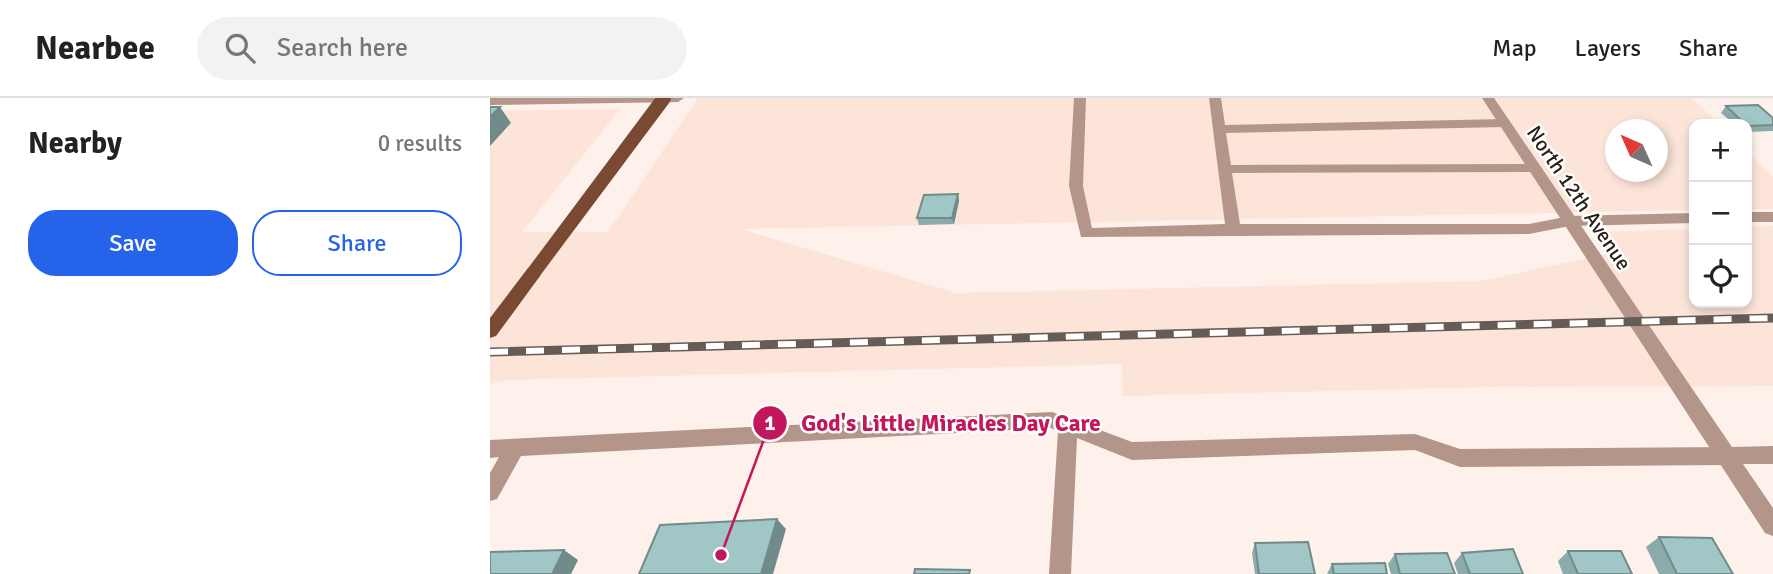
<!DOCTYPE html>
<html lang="en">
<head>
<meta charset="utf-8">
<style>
	:root { --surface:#fff; --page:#f2f2f2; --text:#222; --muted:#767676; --line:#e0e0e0; --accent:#2563eb }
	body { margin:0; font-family:Signika,sans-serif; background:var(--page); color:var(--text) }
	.controls { position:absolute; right:21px; top:21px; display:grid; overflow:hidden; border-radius:14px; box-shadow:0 4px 10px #0003 }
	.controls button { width:63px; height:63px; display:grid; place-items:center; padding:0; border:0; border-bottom:2px solid var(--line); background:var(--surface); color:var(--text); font:35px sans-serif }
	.compass { position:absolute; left:1115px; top:21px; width:63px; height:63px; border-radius:50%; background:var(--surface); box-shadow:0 4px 10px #0003; rotate:315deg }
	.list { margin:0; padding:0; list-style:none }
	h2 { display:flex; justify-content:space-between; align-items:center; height:91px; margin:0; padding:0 28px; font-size:30px }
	h2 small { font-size:23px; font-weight:400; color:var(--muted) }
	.actions { display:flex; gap:14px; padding:21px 28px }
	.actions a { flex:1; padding:16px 0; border:2px solid var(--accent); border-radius:28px; text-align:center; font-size:24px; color:var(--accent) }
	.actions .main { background:var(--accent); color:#fff }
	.icon { flex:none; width:38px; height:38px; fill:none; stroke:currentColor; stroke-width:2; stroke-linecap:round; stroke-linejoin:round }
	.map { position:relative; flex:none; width:1283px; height:476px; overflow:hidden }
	header { display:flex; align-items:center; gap:42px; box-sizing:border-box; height:98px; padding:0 35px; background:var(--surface); border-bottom:2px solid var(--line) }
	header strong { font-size:33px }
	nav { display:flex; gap:38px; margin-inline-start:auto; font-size:24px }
	.search { width:490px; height:63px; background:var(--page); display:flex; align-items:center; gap:18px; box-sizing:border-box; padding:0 24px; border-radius:38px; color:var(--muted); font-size:26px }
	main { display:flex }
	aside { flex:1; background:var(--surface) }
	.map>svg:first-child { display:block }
	.built { fill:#fce4d9; fill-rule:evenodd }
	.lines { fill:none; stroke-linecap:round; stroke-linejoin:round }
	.lane { fill:#b39689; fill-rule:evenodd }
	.street { fill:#b39689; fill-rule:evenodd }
	.primary { fill:#794932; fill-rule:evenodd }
	.rail-casing { stroke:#675b56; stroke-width:9 }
	.rail { stroke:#fff; stroke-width:6; stroke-dasharray:18; stroke-linecap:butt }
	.primary-bridge { stroke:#794932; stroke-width:14 }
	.wall { fill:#8aaba9 }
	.shaded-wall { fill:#708b8a }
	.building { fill:#a0c7c5; stroke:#708b8a; stroke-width:2 }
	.labels { text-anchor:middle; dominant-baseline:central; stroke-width:5; stroke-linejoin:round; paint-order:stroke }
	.street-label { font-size:21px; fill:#291d18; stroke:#fff }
	.leader { fill:none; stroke:#c2185b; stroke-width:2.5 }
	.callout-dot { fill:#c2185b; stroke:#fff; stroke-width:2.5 }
	.mark-label { font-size:21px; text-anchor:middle; font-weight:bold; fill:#fff }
	.callout-label { font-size:23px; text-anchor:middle; font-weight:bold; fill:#c2185b; stroke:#fff; stroke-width:5; stroke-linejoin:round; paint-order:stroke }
</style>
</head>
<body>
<header>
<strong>Nearbee</strong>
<div class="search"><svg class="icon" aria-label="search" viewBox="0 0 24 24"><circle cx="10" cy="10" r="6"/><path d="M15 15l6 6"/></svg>Search here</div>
<nav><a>Map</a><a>Layers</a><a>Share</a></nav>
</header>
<main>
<aside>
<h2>Nearby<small>0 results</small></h2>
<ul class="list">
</ul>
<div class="actions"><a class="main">Save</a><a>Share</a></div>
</aside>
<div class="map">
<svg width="1283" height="476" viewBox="0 0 1283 476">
	<rect width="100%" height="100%" fill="#fef0ea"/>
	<path class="built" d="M208 0H1202L1229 26H1204V112L250 131 466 195 991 183 1127 154 1113 134 1204 131V205H1257V129L1283 128V288L1000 289 633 298 632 266 16 282 0 286V13L130 11 32 134H118ZM1126 32H1168V74H1126Z
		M1257 53 1283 79V111H1257Z"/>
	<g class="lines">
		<path class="lane" d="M719 0H731L735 27 1014 21 1020 25 1014 29 736 35 741 67 1045 66 1052 70 1045 74 742 75 750 126H1039L1080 118 1204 115V125L1080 128 1039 136 591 139 579 88 586 84 593 88 602 130 735 126Z
			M1257 114H1283V124H1257Z
			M562 314 642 344 925 336 970 351 1238 349 1245 352 1248 358 1245 364 1238 367 970 369 925 352 642 362 587 340 581 476H559L568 333 561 330 31 358 7 401 0 403V375L9 359 0 360V342Z"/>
		<path class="street" d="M0 0H194L188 4 0 7Z
			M584 0H596L593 88 586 92 579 88Z
			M992 0H1004L1242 349 1283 348V366H1253L1283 410V438L1275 435Z"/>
		<path class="primary" d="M44 168 50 170 52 174 50 178 6 238 0 240V220L38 170Z"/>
		<defs>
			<path id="rail" d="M0 254 1283 220"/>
		</defs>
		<use href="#rail" class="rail-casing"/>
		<use href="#rail" class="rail"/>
		<path class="primary-bridge" d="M44 174 174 0"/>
	</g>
	<path class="wall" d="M1236 8 1283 20V33L1257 34V26H1244L1231 15Z
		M468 96 469 103 464 126 429 127 427 120Z
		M1169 439 1243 476H1169L1156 449Z
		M765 445 825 476H765L762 455Z
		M1078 453 1142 476H1073L1068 463Z
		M972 455 1033 476H968L964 465Z
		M905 456 965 476H901L898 466Z
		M842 466 897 476H837Z"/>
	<path class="shaded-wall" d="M10 9 21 25 0 48V19Z
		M468 96 469 103 464 126 462 120Z
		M287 421 296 431 283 476H271Z
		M74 452 88 462 81 476H62Z"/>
	<path class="building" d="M1268 7 1283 20V27L1257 28 1236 8Z
		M0 9H10L0 19Z
		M468 96 462 120H427L434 97Z
		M287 421 271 476H149L170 427Z
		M1169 439 1222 440 1243 476H1187Z
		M818 444 825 476H769L765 445Z
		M1023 451 1033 476H980L972 455Z
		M74 452 62 476H0V454Z
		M1078 453H1131L1142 476H1088Z
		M957 455 965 476H910L905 456Z
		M895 465 897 476H844L842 466Z
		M425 471 480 472 479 476H424Z"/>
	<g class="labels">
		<g class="street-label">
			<text transform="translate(1089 100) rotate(56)">North 12th Avenue</text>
		</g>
	</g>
	<path class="leader" d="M231 457L280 325"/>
	<g class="callout-dot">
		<circle cx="231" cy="457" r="7"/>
		<circle cx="280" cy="325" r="18"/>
	</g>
	<g class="mark-label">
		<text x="280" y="332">1</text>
	</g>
	<g class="callout-label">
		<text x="461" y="333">God's Little Miracles Day Care</text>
	</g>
</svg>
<div class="controls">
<button>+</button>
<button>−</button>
<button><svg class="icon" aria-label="locate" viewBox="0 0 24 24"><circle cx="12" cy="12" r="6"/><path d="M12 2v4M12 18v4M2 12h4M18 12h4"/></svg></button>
</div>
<svg class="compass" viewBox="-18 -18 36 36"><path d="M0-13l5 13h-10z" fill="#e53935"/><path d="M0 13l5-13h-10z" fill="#767676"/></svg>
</div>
</main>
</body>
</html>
